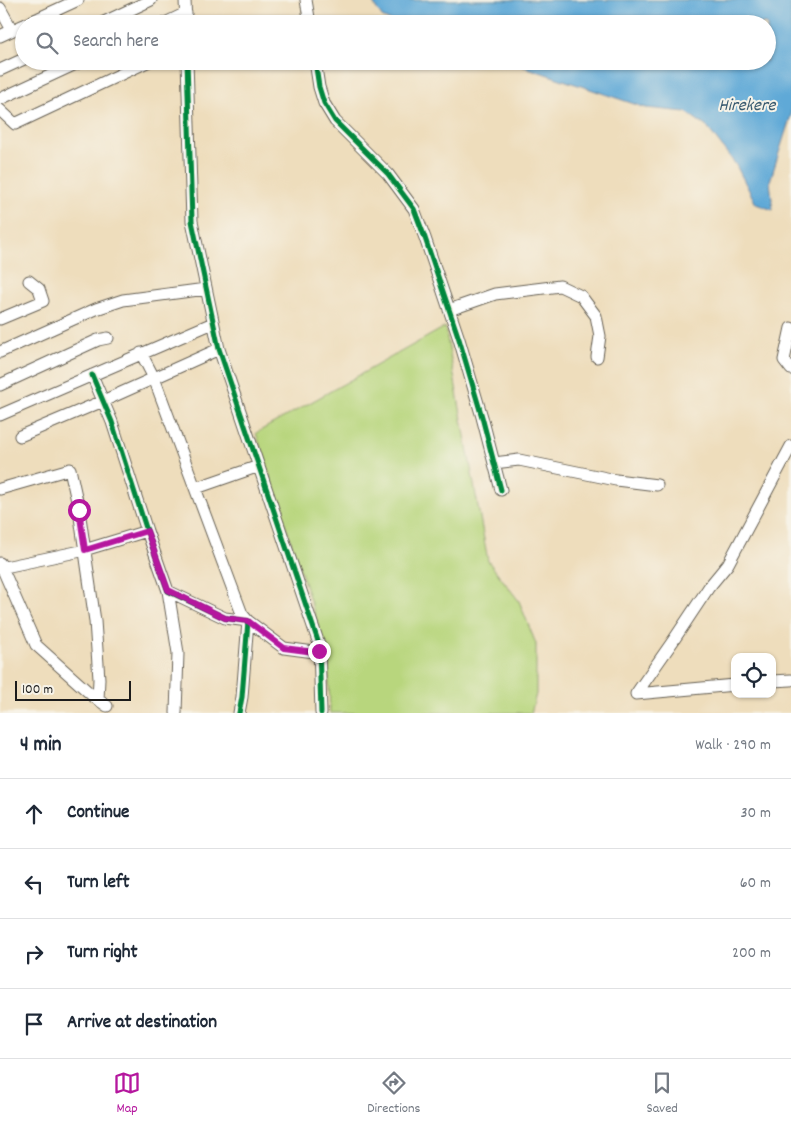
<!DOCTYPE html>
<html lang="en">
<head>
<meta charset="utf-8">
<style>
	:root { --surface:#fff; --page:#f6f6f7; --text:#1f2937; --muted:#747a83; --line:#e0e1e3; --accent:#b5179e }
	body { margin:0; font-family:Dekko,sans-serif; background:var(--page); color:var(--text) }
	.controls { position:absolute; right:15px; bottom:15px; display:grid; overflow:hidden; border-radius:10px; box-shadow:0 1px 4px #0004 }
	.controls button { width:45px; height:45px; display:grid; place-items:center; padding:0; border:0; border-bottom:1px solid var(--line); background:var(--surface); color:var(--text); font:25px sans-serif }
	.scale { position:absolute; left:15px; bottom:12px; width:116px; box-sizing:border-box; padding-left:5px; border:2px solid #1c1c1c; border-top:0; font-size:14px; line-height:18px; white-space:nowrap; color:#1c1c1c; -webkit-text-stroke:4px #f7f3e8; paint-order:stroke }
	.stop { position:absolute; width:15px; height:15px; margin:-11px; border:4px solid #b5179e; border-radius:50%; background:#fff }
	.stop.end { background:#b5179e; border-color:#fff; box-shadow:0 1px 5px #0008 }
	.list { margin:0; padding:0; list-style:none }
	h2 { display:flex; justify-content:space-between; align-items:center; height:65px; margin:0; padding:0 20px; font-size:21px }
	h2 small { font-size:16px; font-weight:400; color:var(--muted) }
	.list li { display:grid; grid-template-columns:32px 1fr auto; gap:15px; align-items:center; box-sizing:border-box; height:70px; padding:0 20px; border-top:1px solid var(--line) }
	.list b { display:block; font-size:19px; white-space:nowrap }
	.list em { font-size:16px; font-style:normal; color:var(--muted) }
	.icon { flex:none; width:28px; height:28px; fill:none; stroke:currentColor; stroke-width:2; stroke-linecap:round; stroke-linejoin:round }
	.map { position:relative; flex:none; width:791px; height:713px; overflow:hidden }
	.search { position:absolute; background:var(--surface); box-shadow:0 1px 4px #0004; left:15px; right:15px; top:15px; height:55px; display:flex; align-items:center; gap:12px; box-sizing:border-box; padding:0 18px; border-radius:28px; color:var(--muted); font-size:19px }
	.sheet { height:345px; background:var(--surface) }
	nav { display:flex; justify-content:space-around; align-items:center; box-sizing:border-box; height:70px; border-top:1px solid var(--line); background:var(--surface); font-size:14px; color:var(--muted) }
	nav a { display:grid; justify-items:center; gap:2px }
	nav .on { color:var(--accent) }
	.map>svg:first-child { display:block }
	.green { fill:#b8d67d; stroke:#6a794c }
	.water { fill:#5fa9d7; stroke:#3e627a }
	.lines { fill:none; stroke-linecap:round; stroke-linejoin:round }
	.minor-casing { stroke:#666054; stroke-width:13 }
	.minor { stroke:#fff; stroke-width:11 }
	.cycleway-casing { stroke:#f7f3e8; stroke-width:8 }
	.cycleway { stroke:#00873e; stroke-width:5 }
	.route { stroke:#b5179e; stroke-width:6 }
	.labels { text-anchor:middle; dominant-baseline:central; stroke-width:4; stroke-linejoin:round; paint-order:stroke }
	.water-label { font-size:18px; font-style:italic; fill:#3a5b70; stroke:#f7f3e8 }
</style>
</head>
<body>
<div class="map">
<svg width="791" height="713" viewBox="0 0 791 713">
	<rect width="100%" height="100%" fill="#f7f3e8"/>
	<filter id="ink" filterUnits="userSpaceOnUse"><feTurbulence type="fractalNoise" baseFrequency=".02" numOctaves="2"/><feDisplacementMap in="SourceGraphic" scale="10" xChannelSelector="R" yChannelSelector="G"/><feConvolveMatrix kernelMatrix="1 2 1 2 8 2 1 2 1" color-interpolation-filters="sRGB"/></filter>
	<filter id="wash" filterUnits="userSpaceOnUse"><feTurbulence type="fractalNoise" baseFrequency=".0096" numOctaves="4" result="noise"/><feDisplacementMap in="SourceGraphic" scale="20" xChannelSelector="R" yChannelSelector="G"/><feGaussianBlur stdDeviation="1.12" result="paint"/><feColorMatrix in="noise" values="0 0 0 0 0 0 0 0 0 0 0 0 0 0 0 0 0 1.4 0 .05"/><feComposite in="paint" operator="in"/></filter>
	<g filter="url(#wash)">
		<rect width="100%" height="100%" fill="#eeddbc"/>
		<path class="green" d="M445 327 488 561 519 601 536 644V694L531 713H330L328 656 256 433Z"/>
		<path class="water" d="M371 0H791V115L770 181 773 210 756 204 736 165 707 127 686 112 646 108 507 61H767V24H397L382 17Z"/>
	</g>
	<g filter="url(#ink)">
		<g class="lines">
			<defs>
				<path id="minor" d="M185 0 186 24
					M306 0 310 24
					M0 8 12 30
					M26 24 78 0
					M100 24 151 0
					M163 24 186 13
					M0 36 24 25
					M187 61 192 221 219 349 319 644 321 713
					M315 61 319 87 324 103 335 121 388 174 414 209 425 238 459 339 482 417 501 490
					M0 70 24 59
					M0 99 82 61
					M0 110 15 124 149 61
					M449 310 495 294 560 286 581 296 596 316 600 336 597 357
					M0 319 43 301 39 289 29 281
					M791 328 784 360 791 369
					M0 352 96 309 123 300 206 289
					M141 353 154 378 242 614 248 621 284 648 314 652 319 651
					M92 375 112 422 147 531 168 591 225 618 248 621 242 697 239 713
					M0 385 98 340 108 338
					M0 415 213 323
					M20 436 103 401 219 349
					M494 463 519 460 616 480 657 485
					M196 488 259 466
					M0 489 70 469 79 510 95 621 99 679 98 700
					M0 563 36 645 94 697 107 706
					M0 568 81 551 147 531
					M168 591 178 653 176 713
					M772 681 791 680
					M735 685 636 694 673 641 709 587 728 564 791 446"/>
			</defs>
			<use href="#minor" class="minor-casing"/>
			<use href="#minor" class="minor"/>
			<defs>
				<path id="cycleway" d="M187 61 192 221 219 349 319 644 321 713
					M315 61 319 87 324 103 335 121 388 174 414 209 425 238 459 339 482 417 501 490
					M92 375 112 422 147 531 168 591 225 618 248 621 242 697 239 713"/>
			</defs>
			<use href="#cycleway" class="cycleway-casing"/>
			<use href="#cycleway" class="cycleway"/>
		</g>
	</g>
	<g class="lines" filter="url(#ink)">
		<path class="route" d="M79 510 85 550 147 531 168 590 225 618 248 621 284 648 314 652 319 651"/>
	</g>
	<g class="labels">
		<g class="water-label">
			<text x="747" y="106">Hirekere</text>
		</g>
	</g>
</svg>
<div class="controls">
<button><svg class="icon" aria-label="locate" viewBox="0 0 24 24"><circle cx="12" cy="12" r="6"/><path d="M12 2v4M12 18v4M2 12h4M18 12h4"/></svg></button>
</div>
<div class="scale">100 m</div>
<div class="stop" style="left:79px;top:510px"></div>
<div class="stop end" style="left:319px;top:651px"></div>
<div class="search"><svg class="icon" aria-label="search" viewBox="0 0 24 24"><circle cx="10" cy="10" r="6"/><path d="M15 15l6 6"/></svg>Search here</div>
</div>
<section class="sheet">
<h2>4 min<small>Walk · 290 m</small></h2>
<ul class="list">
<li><svg class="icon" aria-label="ahead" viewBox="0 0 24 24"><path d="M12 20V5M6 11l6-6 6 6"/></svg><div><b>Continue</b></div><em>30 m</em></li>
<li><svg class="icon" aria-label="left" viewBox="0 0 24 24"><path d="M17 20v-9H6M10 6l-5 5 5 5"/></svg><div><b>Turn left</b></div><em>60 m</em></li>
<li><svg class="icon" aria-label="right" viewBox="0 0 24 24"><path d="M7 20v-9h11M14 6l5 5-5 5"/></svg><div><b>Turn right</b></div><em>200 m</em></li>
<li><svg class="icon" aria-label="arrive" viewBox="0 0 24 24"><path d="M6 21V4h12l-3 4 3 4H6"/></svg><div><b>Arrive at destination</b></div></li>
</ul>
</section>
<nav>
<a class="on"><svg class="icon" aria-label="map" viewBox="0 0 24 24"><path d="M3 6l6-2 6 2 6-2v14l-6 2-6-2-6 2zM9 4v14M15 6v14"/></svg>Map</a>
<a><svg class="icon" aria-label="directions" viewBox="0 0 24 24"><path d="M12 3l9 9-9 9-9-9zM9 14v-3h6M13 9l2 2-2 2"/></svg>Directions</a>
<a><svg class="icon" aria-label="saved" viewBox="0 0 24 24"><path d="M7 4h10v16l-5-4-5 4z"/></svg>Saved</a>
</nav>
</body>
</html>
